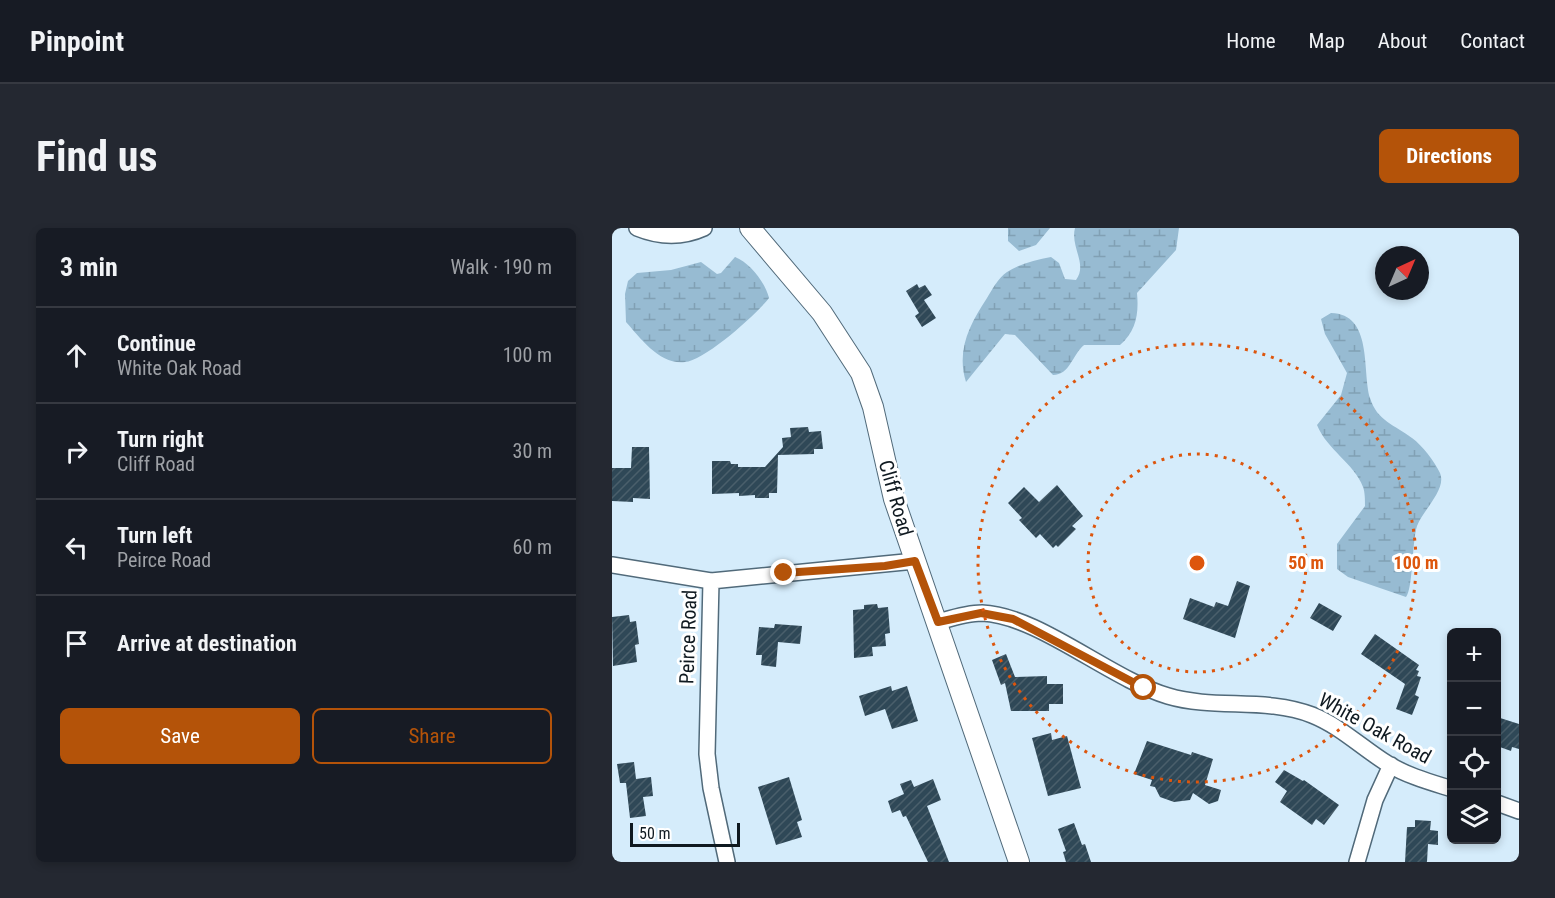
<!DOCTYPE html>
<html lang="en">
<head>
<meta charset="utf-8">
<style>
	:root { --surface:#171b24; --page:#242831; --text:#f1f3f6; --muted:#9ea1a6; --line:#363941; --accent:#b45309 }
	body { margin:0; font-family:"Roboto Condensed",sans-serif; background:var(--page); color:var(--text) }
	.controls { position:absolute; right:18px; bottom:18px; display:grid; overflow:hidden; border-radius:9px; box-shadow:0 3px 9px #0003 }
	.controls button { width:54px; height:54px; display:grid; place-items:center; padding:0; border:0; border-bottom:2px solid var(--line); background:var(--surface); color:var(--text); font:30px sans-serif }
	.compass { position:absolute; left:763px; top:18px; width:54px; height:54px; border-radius:50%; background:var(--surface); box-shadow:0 3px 9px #0003; rotate:44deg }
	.scale { position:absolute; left:18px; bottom:15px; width:110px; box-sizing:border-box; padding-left:6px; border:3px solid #0f1920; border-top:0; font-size:16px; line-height:21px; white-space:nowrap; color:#0f1920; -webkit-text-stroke:4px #fff; paint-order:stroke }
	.stop { position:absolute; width:18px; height:18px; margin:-14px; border:4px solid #b45309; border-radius:50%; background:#fff }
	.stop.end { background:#b45309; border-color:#fff; box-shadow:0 2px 6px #0008 }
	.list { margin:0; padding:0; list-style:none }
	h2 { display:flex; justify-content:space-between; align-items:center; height:78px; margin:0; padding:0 24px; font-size:26px }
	h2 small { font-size:20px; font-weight:400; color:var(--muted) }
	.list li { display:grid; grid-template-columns:39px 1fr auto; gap:18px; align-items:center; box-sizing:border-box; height:96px; padding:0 24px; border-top:2px solid var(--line) }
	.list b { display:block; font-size:22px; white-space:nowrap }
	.list p { margin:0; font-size:20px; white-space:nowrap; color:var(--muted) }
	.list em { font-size:20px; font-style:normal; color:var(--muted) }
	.actions { display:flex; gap:12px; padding:18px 24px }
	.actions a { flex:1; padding:14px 0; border:2px solid var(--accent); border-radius:9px; text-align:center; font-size:21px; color:var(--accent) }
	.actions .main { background:var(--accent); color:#fff }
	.icon { flex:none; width:33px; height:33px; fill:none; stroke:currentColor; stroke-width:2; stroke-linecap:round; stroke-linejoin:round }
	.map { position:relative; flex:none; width:907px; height:634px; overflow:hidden; border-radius:9px }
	header { display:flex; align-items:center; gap:36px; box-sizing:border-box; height:84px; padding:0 30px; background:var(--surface); border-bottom:2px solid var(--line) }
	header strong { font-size:28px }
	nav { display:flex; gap:33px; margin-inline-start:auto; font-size:21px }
	.intro { display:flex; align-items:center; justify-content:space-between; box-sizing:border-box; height:144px; padding:0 36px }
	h1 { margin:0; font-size:42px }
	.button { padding:15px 27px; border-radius:9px; background:var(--accent); color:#fff; font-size:21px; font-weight:700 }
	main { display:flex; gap:36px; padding:0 36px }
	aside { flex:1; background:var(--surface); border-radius:9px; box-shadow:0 3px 9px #0003 }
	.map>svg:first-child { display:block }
	.wetland { fill:url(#wetland-marsh) }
	.building { fill:url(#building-hatch) }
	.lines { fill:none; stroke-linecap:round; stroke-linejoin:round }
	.minor-casing { stroke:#516a7a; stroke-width:18 }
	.tertiary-casing { stroke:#516a7a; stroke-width:22 }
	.minor { stroke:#fff; stroke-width:15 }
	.tertiary { stroke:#fff; stroke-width:20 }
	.route { stroke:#b45309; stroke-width:8 }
	.ring { fill:none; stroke:#dd560d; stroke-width:3; stroke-dasharray:3 6 }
	.labels { text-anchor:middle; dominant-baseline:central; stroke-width:6; stroke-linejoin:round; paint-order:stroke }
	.street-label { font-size:20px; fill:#0f1920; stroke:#fff }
	.centre { fill:#dd560d; stroke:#fff; stroke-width:3 }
	.ring-label { font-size:18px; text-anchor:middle; font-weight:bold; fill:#dd560d; stroke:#fff; stroke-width:6; stroke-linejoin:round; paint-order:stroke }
</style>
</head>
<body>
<header>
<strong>Pinpoint</strong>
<nav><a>Home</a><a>Map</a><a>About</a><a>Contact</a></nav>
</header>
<div class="intro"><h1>Find us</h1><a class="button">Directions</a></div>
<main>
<aside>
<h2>3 min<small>Walk · 190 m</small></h2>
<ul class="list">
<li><svg class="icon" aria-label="ahead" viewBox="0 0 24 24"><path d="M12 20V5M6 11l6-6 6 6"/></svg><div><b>Continue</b><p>White Oak Road</p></div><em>100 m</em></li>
<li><svg class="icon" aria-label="right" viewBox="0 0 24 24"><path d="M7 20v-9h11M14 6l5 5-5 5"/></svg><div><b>Turn right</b><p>Cliff Road</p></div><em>30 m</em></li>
<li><svg class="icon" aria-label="left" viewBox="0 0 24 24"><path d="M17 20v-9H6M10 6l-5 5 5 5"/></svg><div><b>Turn left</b><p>Peirce Road</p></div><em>60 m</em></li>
<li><svg class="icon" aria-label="arrive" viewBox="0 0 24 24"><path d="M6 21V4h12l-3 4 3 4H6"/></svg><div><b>Arrive at destination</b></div></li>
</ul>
<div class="actions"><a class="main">Save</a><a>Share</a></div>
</aside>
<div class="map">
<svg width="907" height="634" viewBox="0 0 907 634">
	<defs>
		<pattern id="wetland-marsh" width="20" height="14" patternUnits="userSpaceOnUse" patternTransform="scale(1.5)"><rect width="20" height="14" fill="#97bbd2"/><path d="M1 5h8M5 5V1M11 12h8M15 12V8" fill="none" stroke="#81a0b4"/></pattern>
		<pattern id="building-hatch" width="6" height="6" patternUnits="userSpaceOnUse" patternTransform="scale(1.5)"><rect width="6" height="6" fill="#2f4857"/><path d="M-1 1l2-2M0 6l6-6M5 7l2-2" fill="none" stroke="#4a5f6b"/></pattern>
	</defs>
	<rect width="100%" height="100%" fill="#d5ecfb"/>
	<path class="wetland" d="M396 0H438L424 17 407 23 396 13Z
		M463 0H567L564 22 525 65C527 86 524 103 508 117H472C460 127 458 147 441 147L403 107 393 106 354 154C344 122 358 96 375 70 380 62 386 50 395 44 407 36 424 32 439 29L447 35 453 51 464 52C476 36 458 19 463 0Z
		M123 29C138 35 153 54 157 70 145 86 92 133 73 134 48 137 29 111 14 94L13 66 16 53 25 45 59 42 89 34 105 46 109 45Z
		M719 85C761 86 750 142 758 170 765 193 783 197 800 210 810 217 823 234 828 245 835 261 811 282 805 298 800 313 801 361 794 369L736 349 725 341V316L753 278C753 272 753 264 751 259 742 235 715 222 705 197L729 167 735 145 713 106 709 91Z"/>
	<path class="building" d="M305 56 307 60 313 57 320 67 312 72 324 90 310 99 303 88 307 85 294 63Z
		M196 199 197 204 209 203 211 221H202V226L166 227 165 265H157V270H143V267L127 268V265L100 266V233H118L119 236H126V239H153L171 219 170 210 179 209 178 200Z
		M20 219H37L38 271 21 270V274L0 273V240H19Z
		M445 257 471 288 460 298 464 301 446 319 444 317 441 320 428 306 424 310 407 292 410 290 396 275 412 259 427 274Z
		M625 353 638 358 623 410 571 391 578 370 602 379 604 374 616 378Z
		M707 375 730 388 721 403 698 390Z
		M265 376 266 380 276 379 278 405 273 406 274 418 260 419 261 428 242 430 241 382 252 381V377Z
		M17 387 18 394 24 393 27 416 23 417 25 434 1 438 0 389Z
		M163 396 190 398 188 416 166 414 164 439 149 437 150 427H144L147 399 162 400Z
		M763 406 807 437 804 442 807 443 805 448 809 449 803 467 807 469 800 487 784 481 793 456 749 426Z
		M394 426 403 449 435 448V456H451V476H437V483H399L393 455 389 457 380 432Z
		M279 458 280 463 295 458 306 493 280 501 273 481 253 488 247 468Z
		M885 489 907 496V521L900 519 899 523 885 518Z
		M439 505 440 512 455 508 469 560 436 568 420 510Z
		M535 513 579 527 580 524 601 531 593 557 609 562 606 573 597 576 581 565 578 572 562 574 548 569 543 559 538 558 540 552 522 546Z
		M22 534 24 551 39 549 41 568 31 569 34 588 18 590 14 555H8L5 536Z
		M672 542 691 553 692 552 727 577 712 597 704 591 700 597 668 574 675 563 663 554Z
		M177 549 190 592 185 594 190 609 164 617 146 559Z
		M321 551 329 572 315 578 337 634H316L294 588 291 589 288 582 280 585 276 573 292 566 288 556 299 552 302 559Z
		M803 592 819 593 818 602 826 603V617L816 616 815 634H793L795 599H803Z
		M462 595 470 617 473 616 479 634H454L451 624 454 623 446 601Z"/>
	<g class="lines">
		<defs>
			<path id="minor" d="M25 0C47 9 70 10 92 0
				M0 337 99 353 303 333
				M99 353 95 526 99 560 115 634
				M326 394C340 390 355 385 370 385 426 387 498 451 556 468 603 482 654 469 700 487 728 498 750 520 776 536 796 548 818 554 840 561
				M885 575 907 583
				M745 634 763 572 779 537"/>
			<path id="tertiary" d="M138 0 210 85 249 145 261 179 282 271 407 634"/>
		</defs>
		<use href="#minor" class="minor-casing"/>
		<use href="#tertiary" class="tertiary-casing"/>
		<use href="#minor" class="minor"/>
		<use href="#tertiary" class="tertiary"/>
	</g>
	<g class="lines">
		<path class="route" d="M172 345 273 338 303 333 326 394 369 385 401 391 532 460"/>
	</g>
	<g class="ring">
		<circle cx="585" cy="335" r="109"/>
		<circle cx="585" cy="335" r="219"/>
	</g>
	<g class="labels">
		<g class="street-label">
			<text transform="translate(284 270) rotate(74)">Cliff Road</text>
			<text transform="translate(76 409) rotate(-88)">Peirce Road</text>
			<text transform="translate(763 500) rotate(29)">White Oak Road</text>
		</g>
	</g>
	<circle cx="585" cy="335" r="9" class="centre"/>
	<g class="ring-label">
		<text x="694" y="341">50 m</text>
		<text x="804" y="341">100 m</text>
	</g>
</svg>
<div class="controls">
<button>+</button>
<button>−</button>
<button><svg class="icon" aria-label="locate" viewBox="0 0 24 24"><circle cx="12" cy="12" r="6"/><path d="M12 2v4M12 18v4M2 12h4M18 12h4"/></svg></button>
<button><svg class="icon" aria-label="layers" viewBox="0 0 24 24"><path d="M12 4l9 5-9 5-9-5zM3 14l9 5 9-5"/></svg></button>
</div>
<svg class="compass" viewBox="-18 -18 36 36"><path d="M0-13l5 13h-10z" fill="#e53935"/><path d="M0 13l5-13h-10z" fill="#9ea1a6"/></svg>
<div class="scale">50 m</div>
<div class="stop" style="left:532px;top:460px"></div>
<div class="stop end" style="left:172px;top:345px"></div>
</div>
</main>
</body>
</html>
